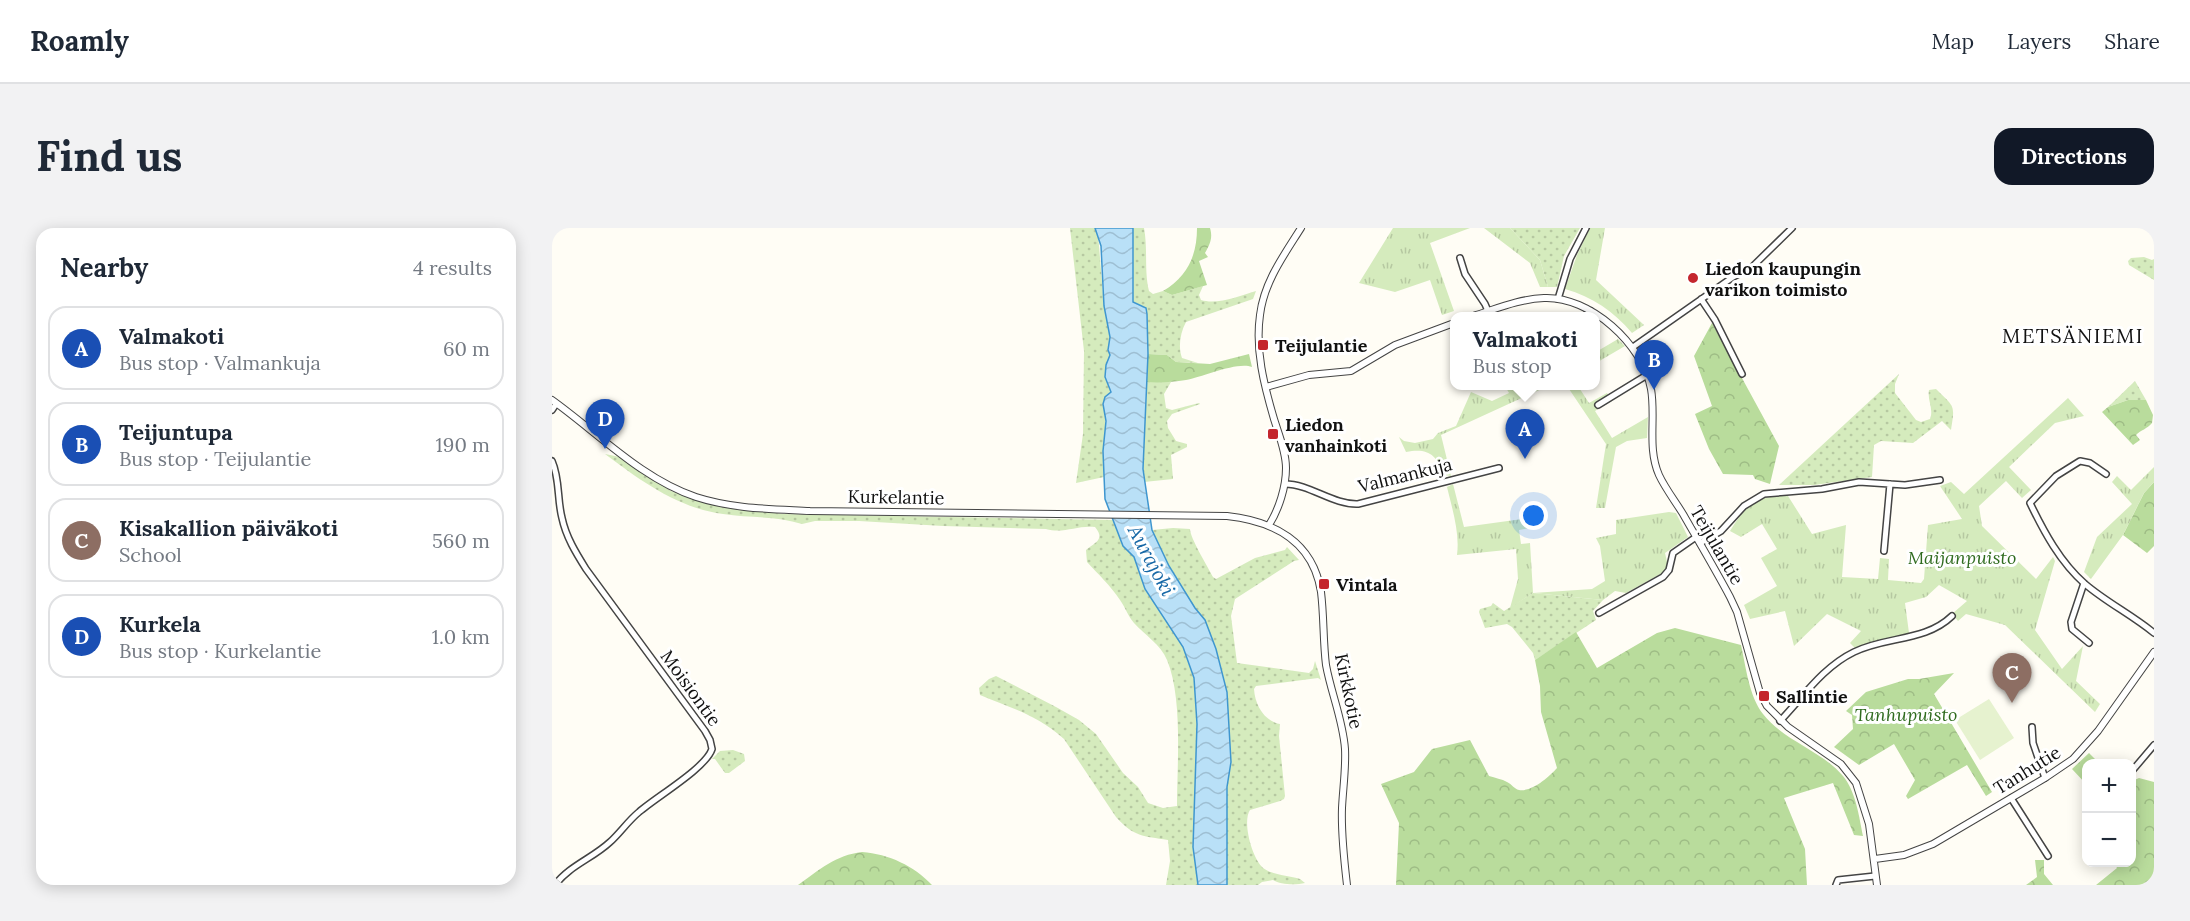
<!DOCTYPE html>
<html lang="en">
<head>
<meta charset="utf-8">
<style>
	:root { --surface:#fff; --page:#f2f2f3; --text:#1f2937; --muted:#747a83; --line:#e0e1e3; --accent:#111827 }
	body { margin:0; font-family:Lora,serif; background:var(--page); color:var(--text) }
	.controls { position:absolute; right:18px; bottom:18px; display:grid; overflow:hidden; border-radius:12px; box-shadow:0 3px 15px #0003 }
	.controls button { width:54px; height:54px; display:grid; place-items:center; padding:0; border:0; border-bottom:2px solid var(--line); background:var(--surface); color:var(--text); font:30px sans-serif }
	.you { position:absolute; left:982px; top:288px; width:21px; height:21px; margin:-15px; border:4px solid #fff; border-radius:50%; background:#1a73e8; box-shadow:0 0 0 9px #1a73e833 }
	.badge { display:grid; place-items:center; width:39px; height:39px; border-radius:50%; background:var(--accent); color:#fff; font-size:20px; font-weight:700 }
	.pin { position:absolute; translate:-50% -50px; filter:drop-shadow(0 2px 3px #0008) }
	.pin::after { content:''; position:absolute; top:32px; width:21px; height:18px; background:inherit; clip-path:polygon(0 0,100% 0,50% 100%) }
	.popup { position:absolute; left:898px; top:84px; width:150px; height:78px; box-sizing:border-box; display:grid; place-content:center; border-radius:12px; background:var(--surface); filter:drop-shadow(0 2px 4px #0005); font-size:20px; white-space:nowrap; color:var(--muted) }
	.popup b { font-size:22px; color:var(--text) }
	.popup::after { content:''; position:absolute; left:50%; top:100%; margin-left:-12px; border:12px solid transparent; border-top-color:var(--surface) }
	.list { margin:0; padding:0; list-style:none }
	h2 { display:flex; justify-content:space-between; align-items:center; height:78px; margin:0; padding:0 24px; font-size:26px }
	h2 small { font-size:20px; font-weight:400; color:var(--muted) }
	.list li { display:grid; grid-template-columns:39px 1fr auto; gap:18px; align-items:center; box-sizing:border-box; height:84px; margin:0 12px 12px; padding:0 12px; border:2px solid var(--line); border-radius:18px }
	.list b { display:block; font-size:22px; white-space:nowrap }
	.list p { margin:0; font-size:20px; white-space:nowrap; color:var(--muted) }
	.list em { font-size:20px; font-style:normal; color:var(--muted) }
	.map { position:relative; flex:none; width:1602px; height:657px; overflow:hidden; border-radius:18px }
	header { display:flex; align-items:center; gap:36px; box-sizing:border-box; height:84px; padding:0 30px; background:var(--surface); border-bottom:2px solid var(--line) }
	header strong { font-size:28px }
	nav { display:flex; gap:33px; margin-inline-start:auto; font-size:21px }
	.intro { display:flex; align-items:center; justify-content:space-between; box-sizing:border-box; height:144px; padding:0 36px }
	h1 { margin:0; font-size:42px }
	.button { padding:15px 27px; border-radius:18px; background:var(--accent); color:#fff; font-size:21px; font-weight:700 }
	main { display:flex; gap:36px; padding:0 36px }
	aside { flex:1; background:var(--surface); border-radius:18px; box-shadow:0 3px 15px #0003 }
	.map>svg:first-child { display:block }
	.grass { fill:url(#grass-dots) }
	.forest { fill:url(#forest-crowns) }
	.park { fill:url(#park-tufts) }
	.pitch { fill:#e6f2cf }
	.water { fill:url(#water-waves); stroke:#3f96cf; stroke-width:1.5 }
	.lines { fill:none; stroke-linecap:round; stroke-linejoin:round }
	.minor-casing { stroke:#444; stroke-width:8 }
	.tertiary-casing { stroke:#444; stroke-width:8 }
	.minor { stroke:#fff; stroke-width:5 }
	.tertiary { stroke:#fff; stroke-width:6 }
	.poi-dot { fill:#c4262e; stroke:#fff; stroke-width:2 }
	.labels { text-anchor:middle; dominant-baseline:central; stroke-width:6; stroke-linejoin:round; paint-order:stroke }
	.poi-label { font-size:18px; font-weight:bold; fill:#111; stroke:#fff; text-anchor:start }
	.street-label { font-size:18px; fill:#111; stroke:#fff }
	.park-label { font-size:18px; font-style:italic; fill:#2f6b1f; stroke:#fff }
	.neighbourhood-label { font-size:20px; letter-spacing:1.5px; fill:#111; stroke:#fff }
	.water-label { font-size:20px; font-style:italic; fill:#1768a6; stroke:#fff }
</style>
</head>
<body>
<header>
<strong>Roamly</strong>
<nav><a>Map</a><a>Layers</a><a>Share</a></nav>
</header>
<div class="intro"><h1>Find us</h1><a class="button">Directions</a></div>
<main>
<aside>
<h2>Nearby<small>4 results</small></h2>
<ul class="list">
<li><span class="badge" style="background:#1a4fb4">A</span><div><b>Valmakoti</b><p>Bus stop · Valmankuja</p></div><em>60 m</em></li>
<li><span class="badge" style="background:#1a4fb4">B</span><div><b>Teijuntupa</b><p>Bus stop · Teijulantie</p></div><em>190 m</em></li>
<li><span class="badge" style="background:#8d6e63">C</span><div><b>Kisakallion päiväkoti</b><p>School</p></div><em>560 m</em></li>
<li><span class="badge" style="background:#1a4fb4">D</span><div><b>Kurkela</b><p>Bus stop · Kurkelantie</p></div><em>1.0 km</em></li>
</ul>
</aside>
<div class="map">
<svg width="1602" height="657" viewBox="0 0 1602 657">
	<defs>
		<pattern id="grass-dots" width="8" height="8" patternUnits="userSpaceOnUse" patternTransform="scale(1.5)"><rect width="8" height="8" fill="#d5ebbd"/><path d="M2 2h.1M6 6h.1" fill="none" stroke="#b6c8a1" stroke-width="1.8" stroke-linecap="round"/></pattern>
		<pattern id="forest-crowns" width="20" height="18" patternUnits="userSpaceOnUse" patternTransform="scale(1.5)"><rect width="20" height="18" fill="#b9dc9c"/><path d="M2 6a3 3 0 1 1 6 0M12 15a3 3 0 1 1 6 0" fill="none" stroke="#9ebc85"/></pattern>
		<pattern id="park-tufts" width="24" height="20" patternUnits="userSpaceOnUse" patternTransform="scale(1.5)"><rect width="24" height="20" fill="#d5ebbd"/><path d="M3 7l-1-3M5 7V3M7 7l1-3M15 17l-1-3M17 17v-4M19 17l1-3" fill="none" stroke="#b6c8a1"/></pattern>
		<pattern id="water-waves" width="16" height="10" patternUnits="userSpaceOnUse" patternTransform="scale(1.5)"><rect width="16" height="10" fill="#b9e0f7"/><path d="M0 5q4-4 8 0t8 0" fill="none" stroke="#9ebfd3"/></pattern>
	</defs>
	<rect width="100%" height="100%" fill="#fffdf5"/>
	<path class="grass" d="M518 0H543L546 6 552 78 558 109 556 122 558 127 554 137 553 149 559 165 551 176C556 200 551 224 552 249L524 255 531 206 532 123Z
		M581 0H592C596 21 592 43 597 63L601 66 611 63 620 67 651 58 647 67 649 72C665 77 688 68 704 63L701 71 634 94C628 105 626 119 630 130L646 135 624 134 615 127 596 126 595 86 594 80 581 74Z
		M958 0H1028L1012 28 1005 59H996L988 32Z
		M1592 29 1600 32 1602 31V52L1577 37 1576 33 1579 30Z
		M1347 146 1343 156V165L1364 192 1369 194 1378 191C1382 181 1375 172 1377 162L1384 161C1403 180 1403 176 1399 202L1390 193 1361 215 1329 213 1322 217 1320 249 1262 257H1227Z
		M1583 153 1594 172H1576L1556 179Z
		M595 154H619L612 166 614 180 620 182 647 175 648 176 620 186 615 193 616 200 624 213 635 216V219L619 227 621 251 592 254 591 241Z
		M53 226 68 229 119 263 169 279 232 286 561 292 571 318 582 329 593 361 631 419 642 451 645 496 641 619 646 657H614L618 633 616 612C591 608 582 609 564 589L512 511C484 486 461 481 428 467L427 460 437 451 444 448 504 479 527 492 544 506 571 545 586 559 596 575 611 580 625 578C625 537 631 470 615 432 609 417 593 407 582 395 576 388 573 379 568 372 558 357 546 346 535 334L534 322C542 315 554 312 543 299 525 297 512 306 494 301L391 298 307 293H263L250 296C225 288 197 290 171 286 126 280 89 253 53 226Z
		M621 300 638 301C638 310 656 339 661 349L664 351 703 330 733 322 735 319 747 332 742 333 683 371 679 388 685 435 757 445 761 441 763 433 769 452 766 450 704 458 702 461C703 477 712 493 728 496L727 508 733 568 732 571 728 573 698 582C690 594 700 630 711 640 720 647 737 648 748 651L753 655C744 657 729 657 721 652L710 654 706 657H675V559L679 534 675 464 653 392 643 380 617 338 600 302Z
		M981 365 1051 372 1041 383 1044 392 983 432 981 425 960 399 955 396 933 400 927 384 928 381 939 378 941 375 952 383Z
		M181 522 192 526 193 533 177 545H173L163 531H160L168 523Z"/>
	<path class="forest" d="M645 0H658C661 10 658 16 653 25L656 29 647 33 655 57 620 67 611 63C635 49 645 28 645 0Z
		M1160 95 1227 218 1218 256 1203 251 1201 247 1171 246 1157 221 1143 186 1160 178 1142 128Z
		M596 126 615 127 624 134 658 136 697 126 700 139C686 133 650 149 634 152 621 154 608 155 595 154Z
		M1576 172H1594L1601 187 1600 195C1595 201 1589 202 1584 207L1588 212 1581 217 1550 184 1556 179Z
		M1602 254V318L1595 325 1571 307 1592 265Z
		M1123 400 1189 417C1194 439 1197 468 1211 486 1232 513 1269 522 1291 548 1304 564 1307 588 1311 608L1302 607 1281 555 1232 570 1253 621 1255 657H844L847 595 829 556 862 544 880 521 918 512 937 548C943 550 950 551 955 554 960 556 962 561 967 562 980 564 997 549 1005 540L989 484 988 458 983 432 1024 404 1045 440 1105 405Z
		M1402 445 1382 466 1440 564 1434 568 1415 537 1356 571 1354 568 1363 552 1342 516 1307 537 1282 519 1301 501 1300 487 1294 483 1314 464 1356 451H1367Z
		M1537 525 1547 535 1534 536V556L1520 541Z
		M1587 550 1602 554V657H1544L1565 640 1562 635 1580 634V553Z
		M310 624C337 626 362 638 380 657H246C267 642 284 627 310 624Z
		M1483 632H1492V646L1501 657H1474L1485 649Z"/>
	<path class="park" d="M841 0H918L878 15 902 83 890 87 878 52 843 64 807 55Z
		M932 0H958L988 32 996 59H988L978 35Z
		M1038 0H1053L1044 52 1092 97 1080 105C1061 83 1041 69 1013 61L1025 27Z
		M1066 111 1073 118 1044 135V124Z
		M953 158H964L966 161 974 158H996L889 207 899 248 892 247C884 226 876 220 854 224L847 209 852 213 863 215 881 211 886 205 904 198 919 164 940 173 957 165Z
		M1015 158H1026L1037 175 1055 165 1060 173 1043 183 1060 210 1096 189 1095 210 1075 213 1064 219 1053 280H1044L1054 216Z
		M1516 170 1532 188 1503 195 1457 239 1479 262 1470 270 1454 253 1427 278 1430 298 1484 351 1501 329 1503 333 1483 402 1510 441 1531 418 1524 453 1548 476 1543 484 1453 397 1414 386 1406 393 1400 386 1415 373 1387 357 1374 369 1353 375 1357 405 1303 420 1298 415 1309 403 1275 386 1242 418 1233 383 1198 391 1192 377 1225 358 1209 330 1225 321 1210 296 1189 309 1178 303C1194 277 1204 267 1236 268L1260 306 1294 297 1290 349 1326 351 1328 330 1337 331 1336 352 1369 355 1372 351 1376 297 1410 291 1388 258 1399 254 1412 266Z
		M1602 239V254L1592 265 1571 307 1539 351 1532 344 1545 309 1580 276 1560 254 1565 248 1579 262Z
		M901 256 912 299 977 290 984 299 967 302 969 316 978 315 981 365 1040 361 1053 353 1048 318 1044 310 1064 306V292L1117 284 1124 285 1136 309 1113 325 1116 338 1112 344 1074 365 1063 363 1051 372 981 365 958 380 966 351 964 321 905 327C908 305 900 280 895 259Z"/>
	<path class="pitch" d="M1437 471 1462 510 1428 532 1403 492Z"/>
	<path class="water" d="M543 0H581V74L594 80 595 86 596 126 591 241 600 302 617 338 643 380 653 392 664 421 675 464 679 534 675 559V657H646L641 619 645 496 642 450 631 419 593 361 582 329 571 318 553 271 551 223 554 193 551 176 553 169 559 164 553 149 554 137 558 127 556 122 558 109 552 78 549 18Z"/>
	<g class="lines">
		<defs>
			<path id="minor" d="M908 30 913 46 933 76 936 83
				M1006 71 1018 31 1034 0
				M1149 71 1163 92 1190 146
				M1032 88 1039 83
				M1081 119 1181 49 1199 40 1240 0
				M1046 177 1095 147
				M0 182 4 176
				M0 233C8 251 5 271 10 290 14 309 24 325 34 341L153 503 158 512 160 521C154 540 104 569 87 584 76 593 68 605 58 614 41 630 17 638 3 657
				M1554 246 1538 235 1528 233 1504 248 1478 275C1492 304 1508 334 1533 356 1554 374 1580 387 1602 405
				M733 256C758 256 781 277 806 276L947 240
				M1148 315 1169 303 1192 278 1212 266 1270 261 1307 254 1353 257 1388 252
				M1332 323 1338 256
				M1532 355 1519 394 1520 401 1537 415
				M1047 385 1111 349 1117 342 1121 325 1144 309
				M1228 493C1251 469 1271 439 1302 424 1334 408 1373 414 1400 388
				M1480 499 1481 515 1493 550
				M1580 543 1602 517
				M1459 570 1496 628
				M1284 657 1286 652 1323 648"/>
			<path id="tertiary" d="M921 88C944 81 967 71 992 70 1038 68 1091 116 1099 161 1104 189 1095 220 1107 247 1113 260 1123 273 1131 286 1147 314 1163 341 1178 369L1185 384 1208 465 1215 478 1236 499 1289 536 1304 555 1317 596 1325 657
				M714 159 757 147 799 143 843 117 902 95
				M0 172C46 205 90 251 144 269 181 281 220 281 258 283L675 288C721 293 761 313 769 364 772 388 771 413 774 437 779 465 791 492 793 521 794 540 791 560 790 580 789 606 792 631 795 657
				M717 297C727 281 734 259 734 240 734 224 727 207 722 191 712 157 703 122 708 87 712 54 732 27 749 0
				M1323 631 1352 627 1381 616 1493 550 1521 531 1546 503 1602 424"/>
		</defs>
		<use href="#minor" class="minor-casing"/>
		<use href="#tertiary" class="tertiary-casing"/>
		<use href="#minor" class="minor"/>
		<use href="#tertiary" class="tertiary"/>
	</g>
	<g class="poi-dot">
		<circle cx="1141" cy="50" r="6"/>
		<rect x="705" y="111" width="12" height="12" rx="3"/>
		<rect x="715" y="200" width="12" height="12" rx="3"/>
		<rect x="766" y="350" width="12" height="12" rx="3"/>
		<rect x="1206" y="462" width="12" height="12" rx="3"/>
	</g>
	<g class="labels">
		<g class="poi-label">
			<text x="1153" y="40">Liedon kaupungin<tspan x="1153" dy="21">varikon toimisto</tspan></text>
			<text x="723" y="117">Teijulantie</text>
			<text x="733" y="196">Liedon<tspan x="733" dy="21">vanhainkoti</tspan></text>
			<text x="784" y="356">Vintala</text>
			<text x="1224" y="468">Sallintie</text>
		</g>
		<g class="street-label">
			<text transform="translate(853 247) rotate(-14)">Valmankuja</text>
			<text transform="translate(344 269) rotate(1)">Kurkelantie</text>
			<text transform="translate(1165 317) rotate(60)">Teijulantie</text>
			<text transform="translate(139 460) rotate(54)">Moisiontie</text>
			<text transform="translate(797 463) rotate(78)">Kirkkotie</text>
			<text transform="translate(1475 542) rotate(-32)">Tanhutie</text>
		</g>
		<g class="park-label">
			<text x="1410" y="329">Maijanpuisto</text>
			<text x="1354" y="486">Tanhupuisto</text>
		</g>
		<g class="neighbourhood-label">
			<text x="1521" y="107">METSÄNIEMI</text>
		</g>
		<g class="water-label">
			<text transform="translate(600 332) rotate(62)">Aurajoki</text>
		</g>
	</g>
</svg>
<div class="controls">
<button>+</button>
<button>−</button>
</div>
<div class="you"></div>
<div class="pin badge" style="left:973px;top:231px;background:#1a4fb4">A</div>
<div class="popup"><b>Valmakoti</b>Bus stop</div>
<div class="pin badge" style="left:1102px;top:162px;background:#1a4fb4">B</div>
<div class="pin badge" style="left:1460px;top:475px;background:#8d6e63">C</div>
<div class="pin badge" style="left:53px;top:221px;background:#1a4fb4">D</div>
</div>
</main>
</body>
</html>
